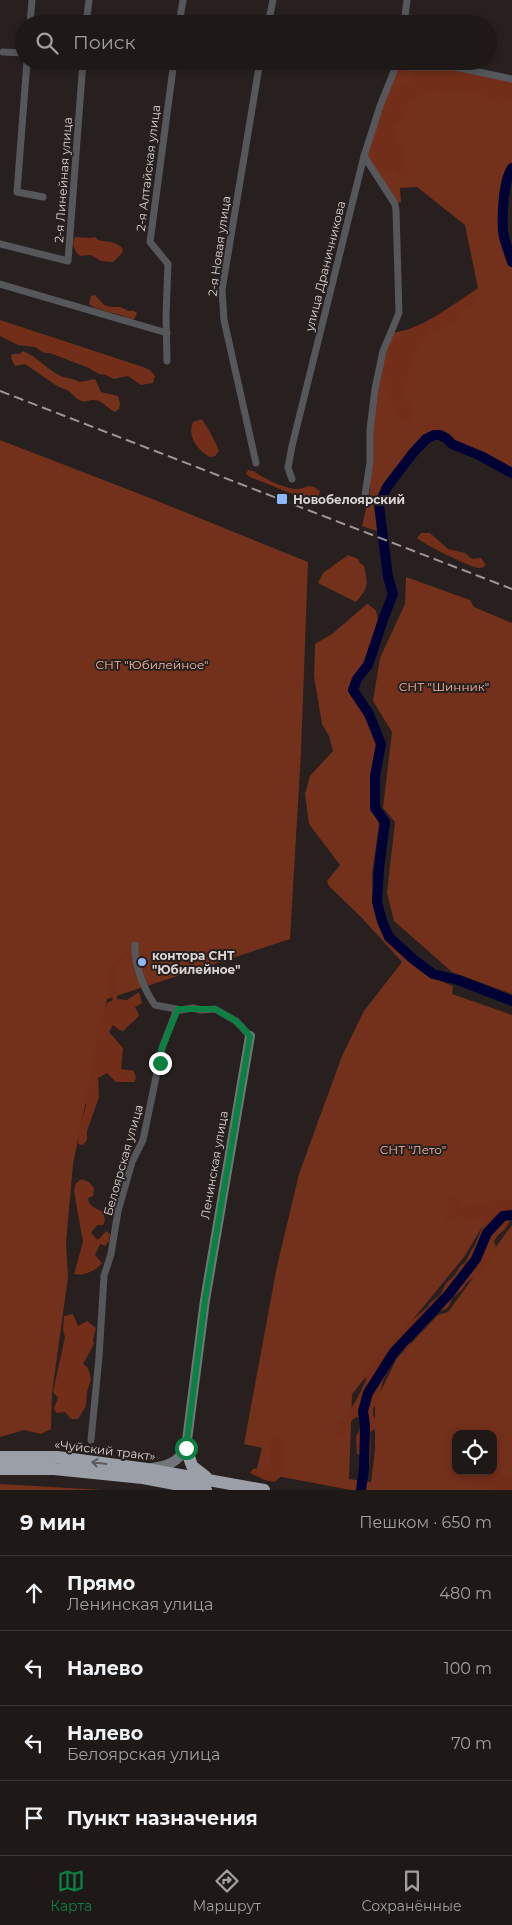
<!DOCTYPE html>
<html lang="ru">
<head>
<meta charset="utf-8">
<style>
	:root { --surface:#1e1816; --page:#2b2523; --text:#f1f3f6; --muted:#a1a0a1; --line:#3c3735; --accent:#0b8043 }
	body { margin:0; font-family:Montserrat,sans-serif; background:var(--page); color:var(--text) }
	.controls { position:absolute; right:15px; bottom:15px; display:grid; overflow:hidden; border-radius:10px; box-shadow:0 2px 8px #0003 }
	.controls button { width:45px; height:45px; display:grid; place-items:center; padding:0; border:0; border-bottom:1px solid var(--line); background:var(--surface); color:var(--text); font:25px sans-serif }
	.stop { position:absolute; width:15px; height:15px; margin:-11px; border:4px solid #0b8043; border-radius:50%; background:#fff }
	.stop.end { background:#0b8043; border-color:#fff; box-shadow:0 1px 5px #0008 }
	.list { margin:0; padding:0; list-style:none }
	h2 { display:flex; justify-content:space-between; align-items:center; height:65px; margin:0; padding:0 20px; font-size:21px }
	h2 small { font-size:16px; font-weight:400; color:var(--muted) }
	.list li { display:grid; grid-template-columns:32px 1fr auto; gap:15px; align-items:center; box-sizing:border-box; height:75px; padding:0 20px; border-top:1px solid var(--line) }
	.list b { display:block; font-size:19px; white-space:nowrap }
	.list p { margin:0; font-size:16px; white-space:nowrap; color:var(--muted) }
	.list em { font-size:16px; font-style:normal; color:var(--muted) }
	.icon { flex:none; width:28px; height:28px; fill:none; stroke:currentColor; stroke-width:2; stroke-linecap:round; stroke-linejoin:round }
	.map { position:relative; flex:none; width:512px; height:1490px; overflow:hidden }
	.search { position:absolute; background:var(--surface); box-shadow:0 2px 8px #0003; left:15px; right:15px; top:15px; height:55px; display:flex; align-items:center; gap:12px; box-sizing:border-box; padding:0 18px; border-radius:28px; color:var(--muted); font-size:19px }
	.sheet { height:365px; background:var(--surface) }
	nav { display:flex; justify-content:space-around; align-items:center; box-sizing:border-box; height:70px; border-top:1px solid var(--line); background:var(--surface); font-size:14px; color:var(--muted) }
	nav a { display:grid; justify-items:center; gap:2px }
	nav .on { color:var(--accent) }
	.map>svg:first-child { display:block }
	.green { fill:#73301b; fill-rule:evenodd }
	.forest { fill:#722e19 }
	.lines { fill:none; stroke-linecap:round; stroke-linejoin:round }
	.river { stroke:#000235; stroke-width:10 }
	.street { stroke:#55575a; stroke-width:7 }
	.secondary { stroke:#71757a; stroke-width:10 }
	.highway { stroke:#9ba0a8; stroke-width:12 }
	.rail { stroke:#9e9796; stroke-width:2; stroke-dasharray:10 5; stroke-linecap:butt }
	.oneway { stroke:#5c5a5c }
	.route { stroke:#0b8043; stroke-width:6 }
	.poi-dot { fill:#8db9fc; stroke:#28201e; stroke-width:2 }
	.labels { text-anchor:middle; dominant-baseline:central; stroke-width:4; stroke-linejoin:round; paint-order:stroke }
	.street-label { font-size:12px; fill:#dad4d3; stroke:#28201e }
	.poi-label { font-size:12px; font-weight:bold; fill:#dad4d3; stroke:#28201e; text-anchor:start }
	.park-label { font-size:12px; fill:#f6b7a4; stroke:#28201e }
</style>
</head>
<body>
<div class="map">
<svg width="512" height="1490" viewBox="0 0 512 1490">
	<rect width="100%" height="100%" fill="#28201e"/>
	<path class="green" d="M398 64 443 66 512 79V168C503 181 502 216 503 231 504 241 509 252 512 262V473C501 469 492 462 481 457 472 452 461 450 453 445 447 441 445 435 437 435 421 435 395 474 387 487L382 488 376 503 377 531 362 526 370 491V429L375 389 391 333C424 329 451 306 478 288L465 225 417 187 400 188 401 202 395 204 364 156Z
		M95 295 104 305 111 307H120L129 311H134L137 313 134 319H131C119 313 97 311 89 304L91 296Z
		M23 351C36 356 45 367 57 374 65 379 71 377 80 382L95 379 101 392 118 396 120 404 119 409 115 412C102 405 101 396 84 402L77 399 69 391 57 386 25 364 15 366 11 358 12 354H19Z
		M0 440 150 498 308 562 301 752 290 939 107 999 73 1164 66 1243 68 1277 52 1393 51 1429 41 1434 24 1430 0 1437Z
		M348 555 358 559 360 563 364 566C368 584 369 587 356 602L318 583 323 573Z
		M406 577 470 600 474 607 512 623V994L452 972 394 921 387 893 395 822 383 808 392 732 373 701 380 658 405 604Z
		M367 604C370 606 374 608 376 611 381 621 373 657 367 666 362 675 356 680 353 690L369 714 381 744 375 776V808L379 825 372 873 373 902 381 930 436 979 453 986 452 994 512 1015V1208L496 1204 464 1257 352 1394 349 1479 371 1482 375 1449V1403L397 1358 438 1315 448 1312 512 1225V1490H351L256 1472 262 1448 244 1444 277 1266 299 1174 342 1056 364 1011 402 962 361 917 329 886 327 881 340 865 309 824 305 794 310 776 333 751 329 736 322 724 314 676 315 644 332 634ZM456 1434H493V1471H456Z
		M0 1484 103 1490H0Z"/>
	<path class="forest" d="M419 71 462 73C469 79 472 75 480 75 489 74 505 80 512 84V97L498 103C490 100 480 92 473 91 459 90 445 92 430 89L411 102 406 114 394 127 397 142 405 151 404 163 409 166V174L400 177 394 171 384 173C364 162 372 147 378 131 379 126 378 123 379 119 380 113 394 89 398 84L409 82Z
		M75 237 92 238 95 237 98 240C107 242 117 241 123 249L122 253 113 262 101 261 91 255 80 256C74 251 71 243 75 237Z
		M470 294 474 296C475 303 472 305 467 309L462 308 459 311 456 322C448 327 438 331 429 331 425 342 418 344 414 354 408 366 408 380 405 393V398L414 410 412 418 406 423C393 418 396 410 392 399 391 394 386 390 383 385L385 379 382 372 387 365 391 346 400 334 430 320Z
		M0 320 143 367 150 370 155 376 153 383 141 385 128 376 114 379 106 375 99 374 89 368 50 353H44L35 347 18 345 0 336Z
		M202 419C208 429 215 440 219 451L215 456 210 457C197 450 187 436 193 422Z
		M248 470C255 470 258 475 265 478 273 483 285 487 294 489 305 490 308 481 320 491L319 495 312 502 250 477 246 474Z
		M421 533H430L448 549 465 553 472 559 481 558 486 565C483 567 483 568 479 568 472 568 423 544 417 538Z
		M125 952 129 953 116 967 117 999 127 1000 139 992 142 1003 135 1007 139 1015C135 1022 128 1024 124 1031L119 1030 113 1025 109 1032 123 1048 121 1069 134 1071 136 1078 134 1082H116L107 1073 98 1078 99 1097 87 1131V1140L83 1145 78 1144 79 1130 86 1106 85 1099 92 1072 91 1065 96 1046 97 1029 107 1003 113 1000C105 978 104 966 125 952Z
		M82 1179 89 1182 94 1188 93 1196 88 1198C88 1206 97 1209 103 1212L105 1220 103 1225H97L91 1233 98 1240 106 1231 110 1234 109 1241 105 1246 100 1244 95 1255 102 1263C96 1271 84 1276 74 1274L83 1242 74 1191 76 1183Z
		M452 1196H456L458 1203 461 1207C478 1207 495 1197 512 1200 512 1210 512 1222 505 1229 501 1233 496 1236 494 1242L497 1250 481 1272 466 1283 462 1290 453 1297 449 1306 446 1309 438 1311 423 1329 413 1336 409 1346 396 1355 383 1381 378 1403 373 1408V1415L378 1424 377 1428 370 1432C371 1442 371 1470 366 1477L360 1473V1455L357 1454 356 1437 361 1427 359 1418 357 1417 353 1419 342 1437H339L337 1435 338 1424 343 1418 346 1417C353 1406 360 1394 365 1382 367 1378 365 1375 367 1371 373 1358 385 1347 395 1337L400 1335 404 1327 428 1307 430 1303 440 1295 446 1283 454 1276 461 1265 465 1263 472 1249 474 1247 485 1221 482 1216 466 1220 457 1215 450 1221 446 1220 445 1215 453 1209 448 1203V1199Z
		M73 1314 78 1326 87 1321 96 1328 93 1339 94 1344 83 1364 88 1368 91 1379 87 1392 86 1406 78 1419H71L65 1412 56 1413 54 1408 58 1398 53 1392 65 1337 63 1330 64 1316Z
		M275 1436H281C283 1444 284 1465 282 1473 281 1477 278 1479 274 1482L265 1480 250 1473 253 1469 266 1467 270 1464 271 1442Z
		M455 1463 456 1471H489L512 1477V1490H498L449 1474Z"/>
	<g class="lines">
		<path class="river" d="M512 168C503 181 502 216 503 231 504 241 509 252 512 262
			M512 473 481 456 452 444 446 438 440 435H434L426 439 413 453 387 487 379 505 388 577 393 594 384 617 368 665 357 679 353 690 369 714 381 744 375 776V808L385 822 379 868 377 902 382 921 389 937 413 959 433 974 458 980 512 1001
			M361 1490 364 1469 365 1426 363 1411 368 1393 394 1352 449 1294 476 1259 487 1233 503 1216 512 1215"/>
		<path class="street" d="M30 24 32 0
			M86 24 89 0
			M179 24 183 0
			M268 24 273 0
			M404 24 407 0
			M3 52 24 53
			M27 61 17 192 43 197
			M398 64 407 67H455L512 79
			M0 244 68 261 83 61
			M0 284 167 333
			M167 361 166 316 168 264 150 242 174 61
			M256 463 224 320 222 290 260 61
			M292 479 288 468 292 446 364 156 380 106 398 61
			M364 502 370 462V429L375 389 383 351 399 313 396 210 395 204 364 156
			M135 945C134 964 144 990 155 1005L181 1010 193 1008 201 1010 215 1009 236 1021 250 1036
			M91 1440 99 1357 104 1276 111 1254 118 1211 132 1162 143 1140 162 1048 177 1009"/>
		<path class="secondary" d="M152 1468C168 1466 178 1462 186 1448L205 1300 250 1036"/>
		<path class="highway" d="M186 1448 192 1466 206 1477
			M0 1457H57L147 1469 264 1490
			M0 1469H54L143 1478 206 1490"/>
		<path class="rail" d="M0 391 512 589"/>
	</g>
	<defs><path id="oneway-shaft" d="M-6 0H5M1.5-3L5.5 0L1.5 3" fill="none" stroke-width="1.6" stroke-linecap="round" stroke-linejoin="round" transform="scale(1.25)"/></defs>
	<use class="oneway" href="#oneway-shaft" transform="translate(99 1463) rotate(-173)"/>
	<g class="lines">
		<path class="route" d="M160 1063 162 1048 178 1009H215L236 1021 250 1036 205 1300 186 1448"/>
	</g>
	<g class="poi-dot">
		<rect x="276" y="493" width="12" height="12" rx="2.5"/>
		<circle cx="142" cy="962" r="5"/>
	</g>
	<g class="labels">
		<g class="street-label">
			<text transform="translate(148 168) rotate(-83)">2-я Алтайская улица</text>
			<text transform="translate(63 180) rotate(-86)">2-я Линейная улица</text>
			<text transform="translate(219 246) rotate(-82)">2-я Новая улица</text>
			<text transform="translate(325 266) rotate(-76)">улица Драничникова</text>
			<text transform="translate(123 1160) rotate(-74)">Белоярская улица</text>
			<text transform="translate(214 1165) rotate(-80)">Ленинская улица</text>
			<text transform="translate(105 1450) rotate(7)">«Чуйский тракт»</text>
		</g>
		<g class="poi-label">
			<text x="293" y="499">Новобелоярский</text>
			<text x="152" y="955">контора СНТ<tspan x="152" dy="14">"Юбилейное"</tspan></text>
		</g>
		<g class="park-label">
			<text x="152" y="664">СНТ "Юбилейное"</text>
			<text x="444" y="686">СНТ "Шинник"</text>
			<text x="413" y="1149">СНТ "Лето"</text>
		</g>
	</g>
</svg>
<div class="controls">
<button><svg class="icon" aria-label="locate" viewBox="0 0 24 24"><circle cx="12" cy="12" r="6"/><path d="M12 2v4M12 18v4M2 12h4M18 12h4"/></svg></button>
</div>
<div class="stop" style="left:186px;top:1448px"></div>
<div class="stop end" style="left:160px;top:1063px"></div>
<div class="search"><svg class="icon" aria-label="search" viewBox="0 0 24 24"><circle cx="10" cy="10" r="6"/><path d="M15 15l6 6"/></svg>Поиск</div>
</div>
<section class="sheet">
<h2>9 мин<small>Пешком · 650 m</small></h2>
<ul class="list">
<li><svg class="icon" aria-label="ahead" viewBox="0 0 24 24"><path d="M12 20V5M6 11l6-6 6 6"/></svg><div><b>Прямо</b><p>Ленинская улица</p></div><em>480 m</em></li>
<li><svg class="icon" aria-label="left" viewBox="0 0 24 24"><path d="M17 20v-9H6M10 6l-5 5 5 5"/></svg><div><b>Налево</b></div><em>100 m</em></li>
<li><svg class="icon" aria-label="left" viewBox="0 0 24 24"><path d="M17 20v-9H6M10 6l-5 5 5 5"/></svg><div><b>Налево</b><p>Белоярская улица</p></div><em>70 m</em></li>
<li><svg class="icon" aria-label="arrive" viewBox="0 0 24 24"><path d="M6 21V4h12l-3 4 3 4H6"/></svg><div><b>Пункт назначения</b></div></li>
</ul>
</section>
<nav>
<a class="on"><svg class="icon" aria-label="map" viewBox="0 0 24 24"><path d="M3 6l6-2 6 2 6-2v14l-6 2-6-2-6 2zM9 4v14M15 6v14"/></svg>Карта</a>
<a><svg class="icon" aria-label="directions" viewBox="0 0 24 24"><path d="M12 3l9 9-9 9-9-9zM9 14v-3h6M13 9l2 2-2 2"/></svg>Маршрут</a>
<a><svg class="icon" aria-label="saved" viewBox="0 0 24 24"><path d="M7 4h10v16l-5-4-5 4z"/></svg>Сохранённые</a>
</nav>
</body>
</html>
